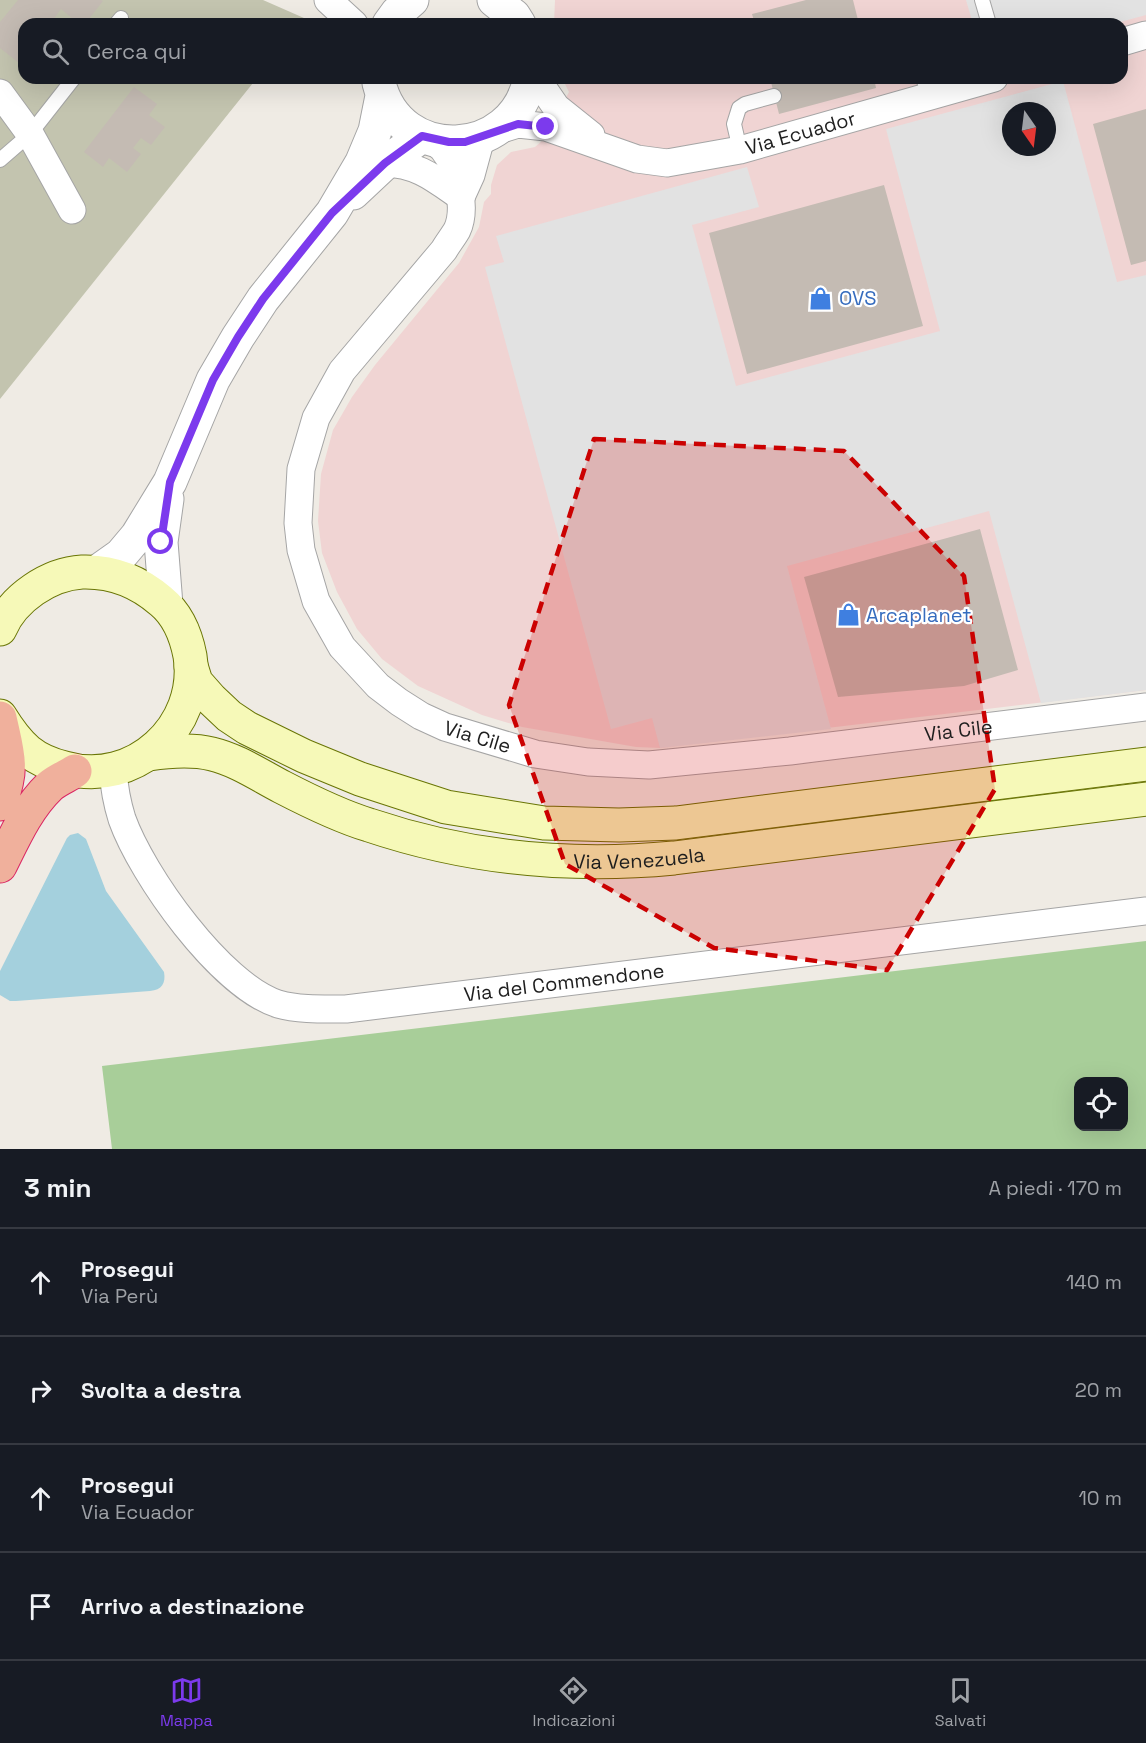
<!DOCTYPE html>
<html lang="it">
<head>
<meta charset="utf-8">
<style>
	:root { --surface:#171b24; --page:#242831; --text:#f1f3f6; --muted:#9ea1a6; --line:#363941; --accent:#7c3aed }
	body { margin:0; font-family:"Space Grotesk",sans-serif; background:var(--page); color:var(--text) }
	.controls { position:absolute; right:18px; bottom:18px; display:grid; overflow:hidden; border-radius:12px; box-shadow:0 6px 24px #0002 }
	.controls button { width:54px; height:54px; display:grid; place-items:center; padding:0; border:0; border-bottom:2px solid var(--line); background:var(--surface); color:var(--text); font:30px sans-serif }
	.compass { position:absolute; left:1002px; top:102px; width:54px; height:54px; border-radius:50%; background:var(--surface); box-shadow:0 6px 24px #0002; rotate:166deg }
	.stop { position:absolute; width:18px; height:18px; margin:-14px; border:4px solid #7c3aed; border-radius:50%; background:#fff }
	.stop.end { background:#7c3aed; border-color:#fff; box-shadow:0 2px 6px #0008 }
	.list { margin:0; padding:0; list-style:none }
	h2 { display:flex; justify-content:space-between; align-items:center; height:78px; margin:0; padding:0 24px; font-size:26px }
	h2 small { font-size:20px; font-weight:400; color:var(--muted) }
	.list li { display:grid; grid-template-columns:39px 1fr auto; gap:18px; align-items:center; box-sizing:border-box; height:108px; padding:0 24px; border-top:2px solid var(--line) }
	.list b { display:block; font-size:22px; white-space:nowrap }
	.list p { margin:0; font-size:20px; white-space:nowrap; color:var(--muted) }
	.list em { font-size:20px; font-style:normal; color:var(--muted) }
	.icon { flex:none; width:33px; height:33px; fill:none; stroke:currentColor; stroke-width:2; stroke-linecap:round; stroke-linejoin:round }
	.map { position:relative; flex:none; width:1146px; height:1149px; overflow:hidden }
	.search { position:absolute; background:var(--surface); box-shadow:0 6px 24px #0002; left:18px; right:18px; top:18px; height:66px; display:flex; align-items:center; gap:15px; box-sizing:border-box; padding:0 21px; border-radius:18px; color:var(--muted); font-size:22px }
	.sheet { height:510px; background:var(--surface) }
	nav { display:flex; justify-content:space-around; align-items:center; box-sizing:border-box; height:84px; border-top:2px solid var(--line); background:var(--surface); font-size:16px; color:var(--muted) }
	nav a { display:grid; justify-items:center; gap:3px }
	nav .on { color:var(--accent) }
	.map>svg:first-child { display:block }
	.commercial { fill:#f0d4d3; fill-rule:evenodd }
	.construction { fill:#c3c4af }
	.forest { fill:#a8ce99; fill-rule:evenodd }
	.parking { fill:#e2e2e2; fill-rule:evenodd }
	.water { fill:#a4d0dd }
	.building { fill:#c4bbb3 }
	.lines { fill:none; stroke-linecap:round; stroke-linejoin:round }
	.service-casing { stroke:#a5a5a5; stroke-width:16 }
	.minor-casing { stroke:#a5a5a5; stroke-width:29 }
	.tertiary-casing { stroke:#a5a5a5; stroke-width:35 }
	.secondary-casing { stroke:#697505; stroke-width:35 }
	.trunk-casing { stroke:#da2462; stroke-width:35 }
	.service { stroke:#fff; stroke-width:14 }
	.minor { stroke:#fff; stroke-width:27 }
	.tertiary { stroke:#fff; stroke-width:33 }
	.secondary { stroke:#f6f9b8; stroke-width:33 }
	.trunk { stroke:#f0b09c; stroke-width:33 }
	.route { stroke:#7c3aed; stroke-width:8 }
	.marked { fill:#cb0101; fill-opacity:0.2; stroke:#cb0101; stroke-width:4.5; stroke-dasharray:12 8; stroke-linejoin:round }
	.labels { text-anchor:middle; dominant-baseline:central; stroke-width:4.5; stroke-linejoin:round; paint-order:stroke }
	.street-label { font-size:20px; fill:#1e1e1e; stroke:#fff }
	.shop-label { font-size:20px; fill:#366cbe; stroke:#fff; text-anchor:start }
</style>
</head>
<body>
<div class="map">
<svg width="1146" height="1149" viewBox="0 0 1146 1149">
	<rect width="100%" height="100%" fill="#efebe4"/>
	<path class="commercial" d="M555 0H1146V690L660 748 636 747 522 727 482 715 418 686 382 659 357 629 337 592 322 553 318 521 321 474 333 430 352 397 375 365 459 263 479 227 484 202 491 194V185L497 165 511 152 535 147 543 140 569 92 562 78H1122V24H554ZM1011 111H1047V147H1011Z"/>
	<path class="construction" d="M0 0H263L304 18 300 24H24V78H257L0 399Z"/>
	<path class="forest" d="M1146 941V1149H112L102 1066ZM1078 1082H1124V1126H1078Z"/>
	<path class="parking" d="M966 0H1146V15L1113 24H973Z
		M1063 81 1117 282 1146 275V690L1041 703 989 511 787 566 831 729 660 748 652 718 611 729 485 267 504 262 496 236 747 167 759 207 692 225 736 386 940 331 886 129ZM1011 111H1047V147H1011Z"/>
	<path class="water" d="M78 833 86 839 106 891 164 972C166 983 162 990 150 991L16 1001H10L0 995V971L67 838 70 835Z"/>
	<path class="building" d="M18 0H101L103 1 85 24H79L61 9 53 20 58 24H24V67L0 48V22Z
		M806 0H853L859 24H755L752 14Z
		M770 78H874L876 88 779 114Z
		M134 87 157 104 149 115 165 127 151 145 141 138 133 148 141 154 127 172 109 158 103 167 84 152Z
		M1146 109V261L1131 265 1093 124Z
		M884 185 923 326 747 374 709 233Z
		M980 529 1018 670 964 686 838 697 804 577Z"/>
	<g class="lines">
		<defs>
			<path id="service" d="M982 0 989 24
				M116 24 121 18
				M923 78 929 96
				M740 150 734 124 739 108 745 104 774 96
				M0 160 30 134 74 78"/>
			<g id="minor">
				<path d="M328 0 354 24"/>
				<path d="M1122 42 1146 35"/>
				<path d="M536 78 556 107 591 135"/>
				<path d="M0 93 30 134 72 210"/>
				<path id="s1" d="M495 131 518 124 546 127 637 159 667 163 740 150 994 78"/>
				<path id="s2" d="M433 140C436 143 440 146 443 149 458 167 467 209 457 230 453 237 448 243 444 250L342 371 316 418 301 469 298 523 301 550 316 601 342 647 378 686 399 702 421 716 445 727 535 754 588 762 649 765 790 751 1146 707"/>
				<path d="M385 163C418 164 435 179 461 197"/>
				<path d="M461 197 471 175 481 138"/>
				<path id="s3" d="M113 770C114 786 117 803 122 819 142 875 220 985 278 1004 299 1010 324 1009 346 1009L1146 911"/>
			</g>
			<path id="tertiary" d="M494 0 514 16 519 24
				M389 24 397 13 412 0
				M379 83C399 165 514 160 530 78
				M353 193 385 163 422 136
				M97 572 121 555 137 536 170 482 213 380 238 337 263 299 332 213 362 162 375 131 382 96
				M166 605 161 542 167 499"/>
			<g id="secondary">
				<path d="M0 629C13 598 49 574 82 572 113 571 138 581 161 601 177 614 186 635 190 656 201 726 134 788 65 768 52 765 39 760 28 751 16 741 8 729 0 716"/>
				<path d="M191 666 196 682 211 699 229 716 247 728 304 756 360 779 446 807 544 823 619 825 676 823 1146 764"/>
				<path id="s4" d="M149 754C169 751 191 749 212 754 237 760 259 775 282 787 309 801 339 816 369 825 467 858 570 868 674 858L1146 799"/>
			</g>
			<path id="trunk" d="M0 718C8 755 14 767 0 804
				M0 866C14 838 27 808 50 786 57 780 67 776 75 771"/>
		</defs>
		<use href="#service" class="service-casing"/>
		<use href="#minor" class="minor-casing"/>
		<use href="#tertiary" class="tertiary-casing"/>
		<use href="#secondary" class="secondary-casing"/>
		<use href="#trunk" class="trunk-casing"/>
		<use href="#service" class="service"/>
		<use href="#minor" class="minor"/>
		<use href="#tertiary" class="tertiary"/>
		<use href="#secondary" class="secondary"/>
		<use href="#trunk" class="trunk"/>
	</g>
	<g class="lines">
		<path class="route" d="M161 542 170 482 213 380 238 337 263 299 332 213 385 163 422 136 449 142H465L518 124 546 127"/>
	</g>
	<path class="marked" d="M594 439 844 451 964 576 995 789 887 970 714 948 565 864 509 705Z"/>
	<defs>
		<symbol id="shop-bare" viewBox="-9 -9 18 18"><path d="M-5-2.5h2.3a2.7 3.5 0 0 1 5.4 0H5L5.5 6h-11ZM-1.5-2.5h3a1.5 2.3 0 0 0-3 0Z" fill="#3f7fe0" stroke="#fff" stroke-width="2.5" paint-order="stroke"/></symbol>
	</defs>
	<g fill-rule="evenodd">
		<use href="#shop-bare" x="804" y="282" width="33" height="33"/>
		<use href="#shop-bare" x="832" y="598" width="33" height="33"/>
	</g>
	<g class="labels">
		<g class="street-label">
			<text stroke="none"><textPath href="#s1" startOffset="316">Via Ecuador</textPath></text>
			<text stroke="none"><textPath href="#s2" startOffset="1227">Via Cile</textPath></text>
			<text stroke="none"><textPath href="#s2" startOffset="741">Via Cile</textPath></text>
			<text stroke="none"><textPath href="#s4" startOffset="510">Via Venezuela</textPath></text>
			<text stroke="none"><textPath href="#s3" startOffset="585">Via del Commendone</textPath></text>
		</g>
		<g class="shop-label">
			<text x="839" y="298">OVS</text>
			<text x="866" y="615">Arcaplanet</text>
		</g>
	</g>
</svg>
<div class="controls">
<button><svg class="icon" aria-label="locate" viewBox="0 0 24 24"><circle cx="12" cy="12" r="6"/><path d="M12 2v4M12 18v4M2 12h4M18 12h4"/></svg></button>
</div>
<svg class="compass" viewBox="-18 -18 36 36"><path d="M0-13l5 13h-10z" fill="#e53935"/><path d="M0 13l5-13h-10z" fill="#9ea1a6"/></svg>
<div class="stop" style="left:161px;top:542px"></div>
<div class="stop end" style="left:546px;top:127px"></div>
<div class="search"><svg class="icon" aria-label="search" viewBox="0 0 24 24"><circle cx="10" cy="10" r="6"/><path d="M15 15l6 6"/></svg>Cerca qui</div>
</div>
<section class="sheet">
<h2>3 min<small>A piedi · 170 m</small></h2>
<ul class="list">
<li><svg class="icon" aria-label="ahead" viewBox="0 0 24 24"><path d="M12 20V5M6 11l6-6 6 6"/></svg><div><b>Prosegui</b><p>Via Perù</p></div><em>140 m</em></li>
<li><svg class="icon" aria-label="right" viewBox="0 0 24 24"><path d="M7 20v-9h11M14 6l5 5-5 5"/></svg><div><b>Svolta a destra</b></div><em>20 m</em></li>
<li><svg class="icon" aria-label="ahead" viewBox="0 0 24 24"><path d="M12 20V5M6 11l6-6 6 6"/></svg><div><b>Prosegui</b><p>Via Ecuador</p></div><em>10 m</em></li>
<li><svg class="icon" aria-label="arrive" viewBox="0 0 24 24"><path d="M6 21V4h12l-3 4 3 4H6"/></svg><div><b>Arrivo a destinazione</b></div></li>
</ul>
</section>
<nav>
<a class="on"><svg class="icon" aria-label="map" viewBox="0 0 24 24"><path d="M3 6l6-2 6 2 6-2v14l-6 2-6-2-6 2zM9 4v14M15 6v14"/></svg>Mappa</a>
<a><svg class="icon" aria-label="directions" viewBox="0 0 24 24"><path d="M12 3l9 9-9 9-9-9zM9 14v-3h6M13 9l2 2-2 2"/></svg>Indicazioni</a>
<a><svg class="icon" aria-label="saved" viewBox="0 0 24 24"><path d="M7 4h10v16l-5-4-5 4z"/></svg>Salvati</a>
</nav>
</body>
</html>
